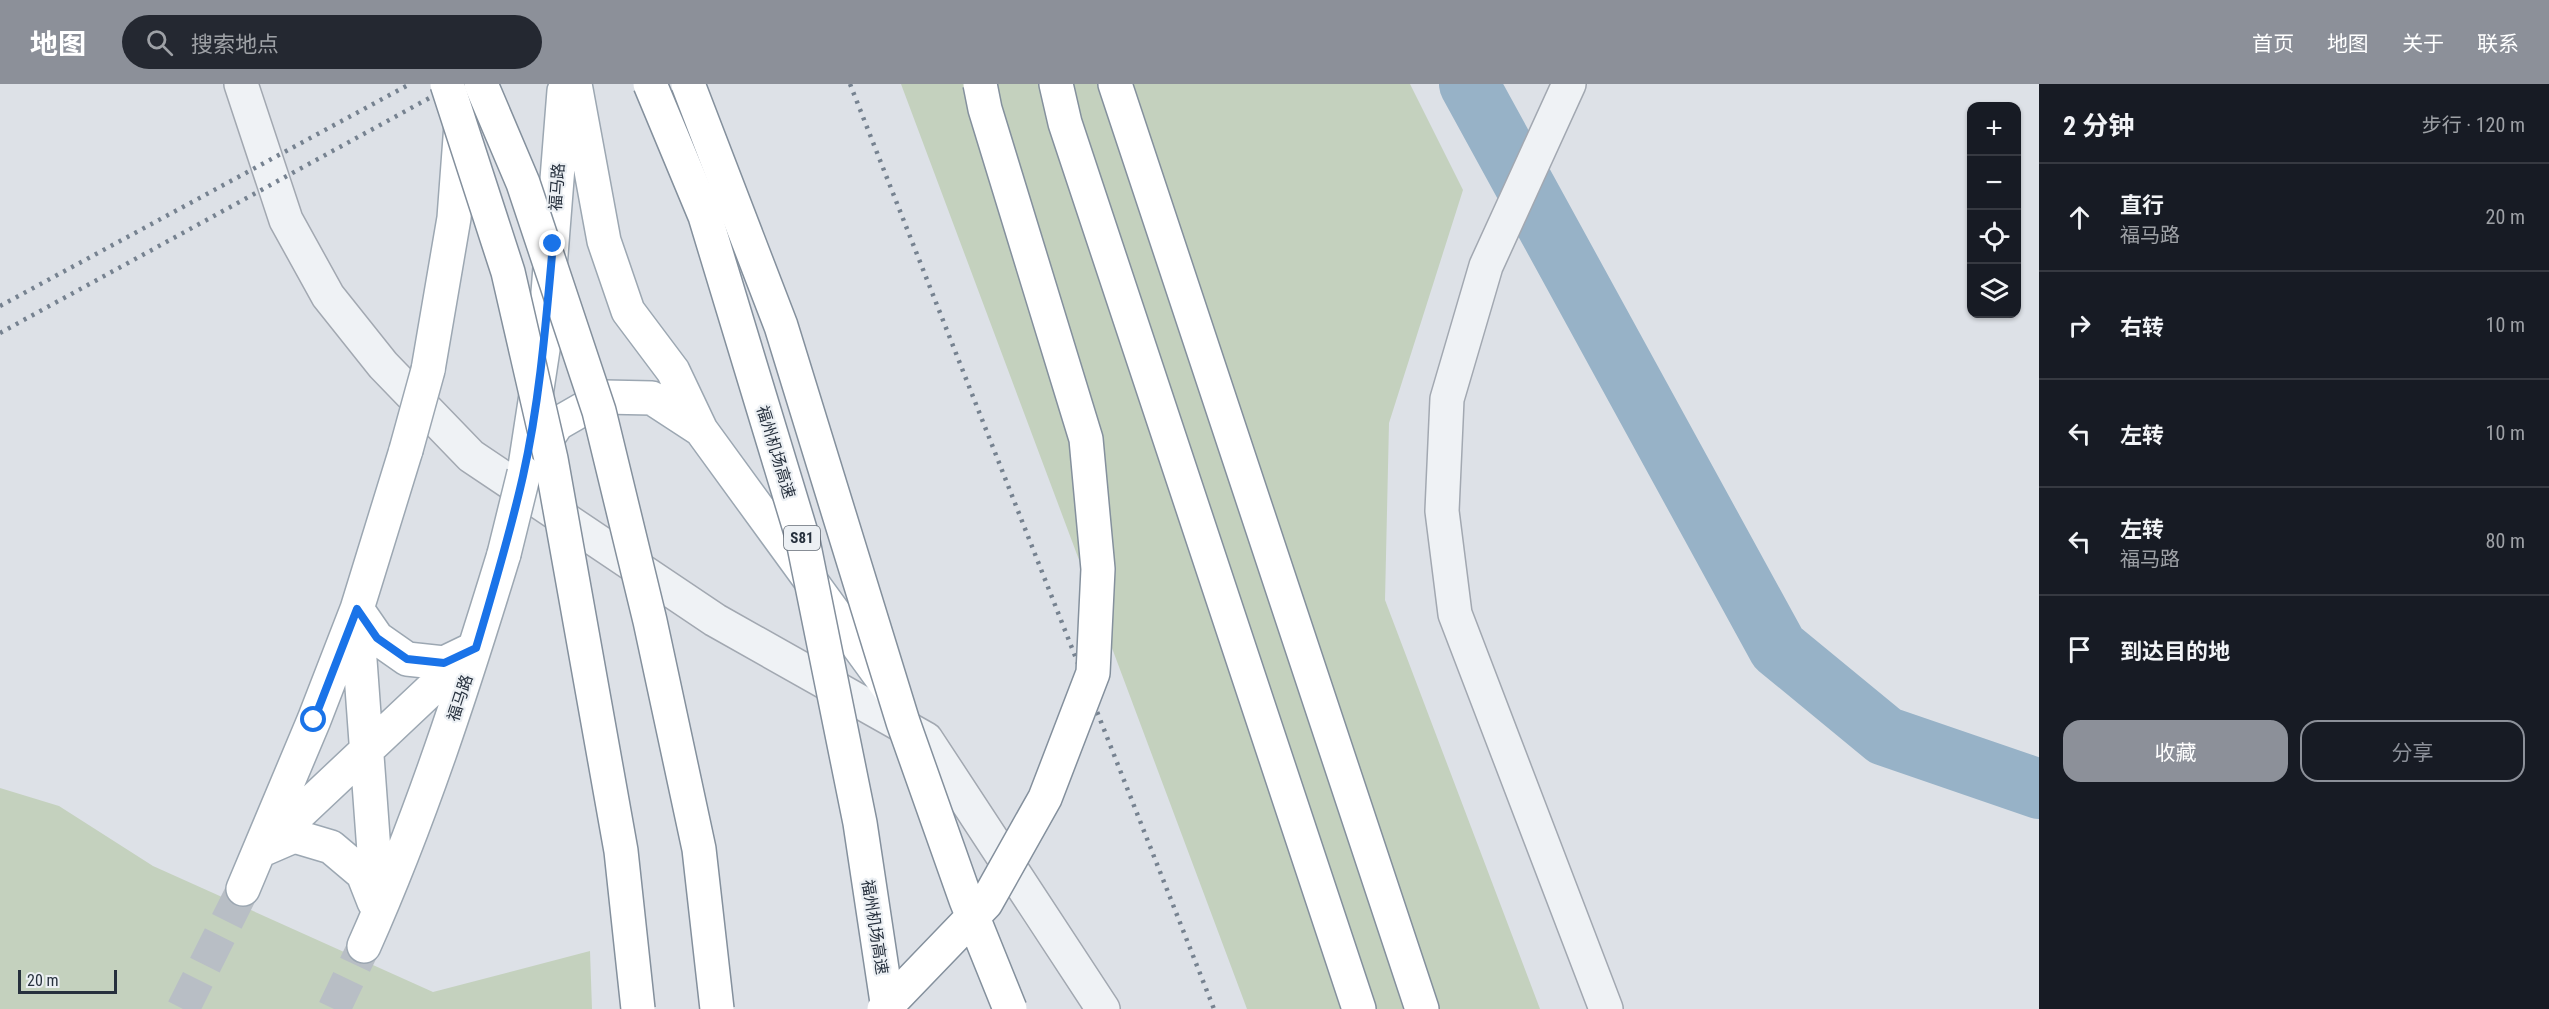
<!DOCTYPE html>
<html lang="zh">
<head>
<meta charset="utf-8">
<style>
	:root { --surface:#171b24; --page:#242831; --text:#f1f3f6; --muted:#9ea1a6; --line:#363941; --accent:#8c9099 }
	body { margin:0; font-family:"Roboto Condensed","Noto Sans SC",sans-serif; background:var(--page); color:var(--text) }
	.controls { position:absolute; right:18px; top:18px; display:grid; overflow:hidden; border-radius:12px; box-shadow:0 2px 4px #0004 }
	.controls button { width:54px; height:54px; display:grid; place-items:center; padding:0; border:0; border-bottom:2px solid var(--line); background:var(--surface); color:var(--text); font:30px sans-serif }
	.scale { position:absolute; left:18px; bottom:15px; width:99px; box-sizing:border-box; padding-left:6px; border:3px solid #26303d; border-top:0; font-size:16px; line-height:21px; white-space:nowrap; color:#26303d; -webkit-text-stroke:4px #ecf0f4; paint-order:stroke }
	.stop { position:absolute; width:18px; height:18px; margin:-14px; border:4px solid #1a73e8; border-radius:50%; background:#fff }
	.stop.end { background:#1a73e8; border-color:#fff; box-shadow:0 2px 6px #0008 }
	.list { margin:0; padding:0; list-style:none }
	h2 { display:flex; justify-content:space-between; align-items:center; height:78px; margin:0; padding:0 24px; font-size:26px }
	h2 small { font-size:20px; font-weight:400; color:var(--muted) }
	.list li { display:grid; grid-template-columns:39px 1fr auto; gap:18px; align-items:center; box-sizing:border-box; height:108px; padding:0 24px; border-top:2px solid var(--line) }
	.list b { display:block; font-size:22px; white-space:nowrap }
	.list p { margin:0; font-size:20px; white-space:nowrap; color:var(--muted) }
	.list em { font-size:20px; font-style:normal; color:var(--muted) }
	.actions { display:flex; gap:12px; padding:18px 24px }
	.actions a { flex:1; padding:14px 0; border:2px solid var(--accent); border-radius:18px; text-align:center; font-size:21px; color:var(--accent) }
	.actions .main { background:var(--accent); color:#fff }
	.icon { flex:none; width:33px; height:33px; fill:none; stroke:currentColor; stroke-width:2; stroke-linecap:round; stroke-linejoin:round }
	.map { position:relative; flex:none; width:2039px; height:925px; overflow:hidden }
	header { display:flex; align-items:center; gap:36px; box-sizing:border-box; height:84px; padding:0 30px; background:var(--accent); color:#fff }
	header strong { font-size:28px }
	nav { display:flex; gap:33px; margin-inline-start:auto; font-size:21px }
	.search { width:420px; height:54px; background:var(--page); display:flex; align-items:center; gap:15px; box-sizing:border-box; padding:0 21px; border-radius:33px; color:var(--muted); font-size:22px }
	main { display:flex }
	aside { flex:1; background:var(--surface) }
	.map>svg:first-child { display:block }
	.green { fill:#c4d1be }
	.lines { fill:none; stroke-linecap:round; stroke-linejoin:round }
	.river { stroke:#97b2c7; stroke-width:60 }
	.primary-tunnel { stroke:#b8bec5; stroke-width:33; stroke-dasharray:33 16; stroke-linecap:butt }
	.tertiary-casing { stroke:#a2a8b1; stroke-width:36 }
	.primary-casing { stroke:#9ca7b2; stroke-width:36 }
	.trunk-casing { stroke:#84909d; stroke-width:36 }
	.tertiary { stroke:#eff2f5; stroke-width:33 }
	.primary { stroke:#fff; stroke-width:33 }
	.trunk { stroke:#fff; stroke-width:33 }
	.rail { stroke:#768290; stroke-width:4.5; stroke-dasharray:3 6; stroke-linecap:butt }
	.primary-bridge-casing { stroke:#9ca7b2; stroke-width:36; stroke-linecap:butt }
	.trunk-bridge-casing { stroke:#84909d; stroke-width:36; stroke-linecap:butt }
	.motorway-bridge-casing { stroke:#84909d; stroke-width:36; stroke-linecap:butt }
	.primary-bridge { stroke:#fff; stroke-width:33 }
	.trunk-bridge { stroke:#fff; stroke-width:33 }
	.motorway-bridge { stroke:#fff; stroke-width:33 }
	.route { stroke:#1a73e8; stroke-width:8 }
	.labels { text-anchor:middle; dominant-baseline:central; stroke-width:4.5; stroke-linejoin:round; paint-order:stroke }
	.shield { fill:#ecf0f4; stroke:#616a74; stroke-width:1.5 }
	.shield-label { font-size:15px; font-weight:bold; fill:#26303d }
	.street-label { font-size:16px; fill:#26303d; stroke:#ecf0f4 }
</style>
</head>
<body>
<header>
<strong>地图</strong>
<div class="search"><svg class="icon" aria-label="search" viewBox="0 0 24 24"><circle cx="10" cy="10" r="6"/><path d="M15 15l6 6"/></svg>搜索地点</div>
<nav><a>首页</a><a>地图</a><a>关于</a><a>联系</a></nav>
</header>
<main>
<div class="map">
<svg width="2039" height="925" viewBox="0 0 2039 925">
	<rect width="100%" height="100%" fill="#dde1e7"/>
	<path class="green" d="M901 0H1410L1463 106 1389 339 1385 516 1540 925H1247Z
		M0 704 59 722 153 782 433 908 590 867 592 925H0Z"/>
	<g class="lines">
		<path class="river" d="M1469 0 1778 564 1885 652 2039 705"/>
		<path class="primary-tunnel" d="M183 925 243 805
			M334 925 364 862"/>
		<defs>
			<path id="tertiary" d="M241 0 286 136 328 212 383 281 471 372 715 536 926 655 1103 925
				M1569 0 1486 182 1447 315 1442 427 1455 530 1606 925"/>
			<path id="primary" d="M575 0 604 157 628 227 673 287 701 346 891 607
				M428 286 454 134 464 0
				M533 376 557 340 604 313 652 314 701 346
				M524 389 544 259 564 7
				M357 525 377 554 407 575 444 579 471 566
				M357 535 378 822
				M269 758 474 565
				M264 765 294 752 331 763 363 790 374 818
				M243 805 314 636 357 525 406 366
				M364 862C421 734 463 604 504 470"/>
			<path id="trunk" d="M1056 0 1065 39 1359 925
				M1115 0 1422 925"/>
		</defs>
		<use href="#tertiary" class="tertiary-casing"/>
		<use href="#primary" class="primary-casing"/>
		<use href="#trunk" class="trunk-casing"/>
		<use href="#tertiary" class="tertiary"/>
		<use href="#primary" class="primary"/>
		<use href="#trunk" class="trunk"/>
		<path class="rail" d="M850 0 1214 925
			M0 222 410 0
			M0 249 455 0"/>
		<defs>
			<path id="primary-bridge" d="M406 366 428 286
				M504 470 524 389"/>
			<path id="trunk-bridge" d="M447 0 508 188 551 375 621 767 638 925
				M688 0 781 242 903 638 966 816 1010 925
				M884 925 986 819 1045 714 1093 589 1098 485 1086 355 985 25 980 0"/>
			<path id="motorway-bridge" d="M481 0 523 99 599 327 650 537 699 765 717 925
				M650 0 705 132 802 452 860 739 888 925"/>
		</defs>
		<use href="#primary-bridge" class="primary-bridge-casing"/>
		<use href="#trunk-bridge" class="trunk-bridge-casing"/>
		<use href="#motorway-bridge" class="motorway-bridge-casing"/>
		<use href="#primary-bridge" class="primary-bridge"/>
		<use href="#trunk-bridge" class="trunk-bridge"/>
		<use href="#motorway-bridge" class="motorway-bridge"/>
	</g>
	<g class="lines">
		<path class="route" d="M314 636 357 525 377 554 407 575 444 579 476 564C493 507 510 450 523 392 540 316 546 237 553 160"/>
	</g>
	<g class="labels">
		<rect class="shield" x="784" y="442" width="36" height="24" rx="4.5"/>
		<g class="shield-label">
			<text x="802" y="454">S81</text>
		</g>
		<g class="street-label">
			<text transform="translate(557 103) rotate(-86)">福马路</text>
			<text transform="translate(776 368) rotate(73)">福州机场高速</text>
			<text transform="translate(460 614) rotate(-72)">福马路</text>
			<text transform="translate(875 843) rotate(81)">福州机场高速</text>
		</g>
	</g>
</svg>
<div class="controls">
<button>+</button>
<button>−</button>
<button><svg class="icon" aria-label="locate" viewBox="0 0 24 24"><circle cx="12" cy="12" r="6"/><path d="M12 2v4M12 18v4M2 12h4M18 12h4"/></svg></button>
<button><svg class="icon" aria-label="layers" viewBox="0 0 24 24"><path d="M12 4l9 5-9 5-9-5zM3 14l9 5 9-5"/></svg></button>
</div>
<div class="scale">20 m</div>
<div class="stop" style="left:314px;top:636px"></div>
<div class="stop end" style="left:553px;top:160px"></div>
</div>
<aside>
<h2>2 分钟<small>步行 · 120 m</small></h2>
<ul class="list">
<li><svg class="icon" aria-label="ahead" viewBox="0 0 24 24"><path d="M12 20V5M6 11l6-6 6 6"/></svg><div><b>直行</b><p>福马路</p></div><em>20 m</em></li>
<li><svg class="icon" aria-label="right" viewBox="0 0 24 24"><path d="M7 20v-9h11M14 6l5 5-5 5"/></svg><div><b>右转</b></div><em>10 m</em></li>
<li><svg class="icon" aria-label="left" viewBox="0 0 24 24"><path d="M17 20v-9H6M10 6l-5 5 5 5"/></svg><div><b>左转</b></div><em>10 m</em></li>
<li><svg class="icon" aria-label="left" viewBox="0 0 24 24"><path d="M17 20v-9H6M10 6l-5 5 5 5"/></svg><div><b>左转</b><p>福马路</p></div><em>80 m</em></li>
<li><svg class="icon" aria-label="arrive" viewBox="0 0 24 24"><path d="M6 21V4h12l-3 4 3 4H6"/></svg><div><b>到达目的地</b></div></li>
</ul>
<div class="actions"><a class="main">收藏</a><a>分享</a></div>
</aside>
</main>
</body>
</html>
